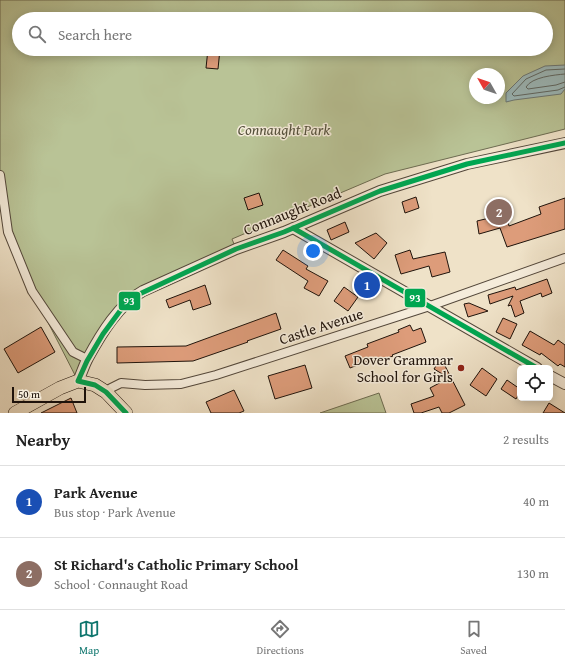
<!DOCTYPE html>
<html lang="en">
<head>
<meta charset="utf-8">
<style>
	:root { --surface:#fff; --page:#f6f6f6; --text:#222; --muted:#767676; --line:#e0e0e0; --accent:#0f766e }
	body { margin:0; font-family:"Gentium Book Plus",serif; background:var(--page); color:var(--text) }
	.controls { position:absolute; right:12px; bottom:12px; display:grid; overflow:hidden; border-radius:6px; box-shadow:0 2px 10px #0003 }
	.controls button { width:36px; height:36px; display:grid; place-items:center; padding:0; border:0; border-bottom:1px solid var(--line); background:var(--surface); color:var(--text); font:20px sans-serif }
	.compass { position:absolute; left:469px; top:68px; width:36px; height:36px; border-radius:50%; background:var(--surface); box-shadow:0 2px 10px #0003; rotate:310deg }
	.scale { position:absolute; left:12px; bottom:10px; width:74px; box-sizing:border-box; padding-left:4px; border:2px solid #1f130b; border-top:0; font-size:11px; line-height:14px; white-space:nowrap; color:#1f130b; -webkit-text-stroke:3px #f5ecdb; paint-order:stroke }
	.you { position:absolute; left:313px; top:251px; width:14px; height:14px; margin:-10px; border:3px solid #fff; border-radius:50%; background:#1a73e8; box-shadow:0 0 0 6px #1a73e833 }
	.badge { display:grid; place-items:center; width:26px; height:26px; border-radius:50%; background:var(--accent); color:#fff; font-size:13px; font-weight:700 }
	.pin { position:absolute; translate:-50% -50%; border:2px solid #fff; box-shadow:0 1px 4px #0006 }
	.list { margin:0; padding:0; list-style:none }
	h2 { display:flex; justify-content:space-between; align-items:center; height:52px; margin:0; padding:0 16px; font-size:17px }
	h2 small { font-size:13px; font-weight:400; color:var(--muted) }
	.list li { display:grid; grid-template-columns:26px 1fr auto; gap:12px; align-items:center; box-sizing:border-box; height:72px; padding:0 16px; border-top:1px solid var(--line) }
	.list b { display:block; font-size:15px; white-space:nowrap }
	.list p { margin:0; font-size:13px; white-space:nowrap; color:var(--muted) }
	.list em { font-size:13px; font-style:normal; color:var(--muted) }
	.icon { flex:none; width:22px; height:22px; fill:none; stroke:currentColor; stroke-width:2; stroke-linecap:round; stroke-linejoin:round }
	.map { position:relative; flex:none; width:565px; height:413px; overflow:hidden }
	.search { position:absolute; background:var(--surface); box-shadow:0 2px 10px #0003; left:12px; right:12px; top:12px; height:44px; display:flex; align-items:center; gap:10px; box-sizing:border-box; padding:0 14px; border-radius:22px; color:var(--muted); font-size:15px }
	.sheet { height:196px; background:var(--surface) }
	nav { display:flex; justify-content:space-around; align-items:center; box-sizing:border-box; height:56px; border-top:1px solid var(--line); background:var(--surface); font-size:11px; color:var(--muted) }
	nav a { display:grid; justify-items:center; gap:2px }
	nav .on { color:var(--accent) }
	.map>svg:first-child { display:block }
	.green { fill:#b9c396; stroke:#6c6b50; fill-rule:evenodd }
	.water { fill:#9dbcbf; stroke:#6b7877 }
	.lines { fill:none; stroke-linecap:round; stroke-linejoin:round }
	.shore { stroke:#5e6865; stroke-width:1 }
	.building { fill:#dd9c7a; stroke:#1f130b }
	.minor-casing { stroke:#53473a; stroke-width:10 }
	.tertiary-casing { stroke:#53473a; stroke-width:12 }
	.primary-casing { stroke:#1f130b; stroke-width:14 }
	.minor { stroke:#f5ecdb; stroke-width:8 }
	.tertiary { stroke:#f5ecdb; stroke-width:10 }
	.primary { stroke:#efe2c8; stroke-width:13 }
	.bus-1-casing { stroke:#f5ecdb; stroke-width:8 }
	.bus-1 { stroke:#00a651; stroke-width:5 }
	.poi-dot { fill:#8f2418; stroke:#f5ecdb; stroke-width:1.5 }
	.labels { text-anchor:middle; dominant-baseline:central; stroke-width:3; stroke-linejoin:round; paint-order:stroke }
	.park-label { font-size:15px; font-style:italic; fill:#55513c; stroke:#f5ecdb }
	.street-label { font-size:15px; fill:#1f130b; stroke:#f5ecdb }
	.poi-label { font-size:15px; fill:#1f130b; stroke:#f5ecdb; text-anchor:end }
	.line-badge { stroke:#f5ecdb; stroke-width:1.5 }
	.badge-label { font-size:11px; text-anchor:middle; font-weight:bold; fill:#fff }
</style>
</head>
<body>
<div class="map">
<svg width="565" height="413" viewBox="0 0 565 413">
	<rect width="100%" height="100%" fill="#efe2c8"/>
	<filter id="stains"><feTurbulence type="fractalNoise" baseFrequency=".005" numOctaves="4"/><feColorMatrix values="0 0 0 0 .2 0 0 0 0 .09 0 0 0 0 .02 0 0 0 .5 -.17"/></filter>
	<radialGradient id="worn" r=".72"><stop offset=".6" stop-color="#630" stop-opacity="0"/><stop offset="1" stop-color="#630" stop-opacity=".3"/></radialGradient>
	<path class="green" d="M0 0H565V129L385 174 232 239 236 249 123 305 78 381 32 291 8 232 0 175ZM19 19H546V49H19ZM475 74H499V98H475Z
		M379 393 386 413H320Z"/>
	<path class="water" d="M565 65V89L561 94 514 100 506 102V93L523 76 545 66Z"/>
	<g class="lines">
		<path class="shore" d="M565 69 546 70 526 79 512 94 514 96 558 90 565 87
			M565 74C554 75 532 77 526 87L528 89 556 85 565 82"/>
	</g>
	<path class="building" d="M208 49H220L218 69 206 68Z
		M259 193 263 205 248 210 244 198Z
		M416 197 419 208 405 213 402 202Z
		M565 198V229L507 247 500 228 479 234 477 221 506 214 509 226 541 214 539 207Z
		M345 222 349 232 331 240 327 230Z
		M376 233 387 243 374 259 355 243Z
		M283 250 308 266 306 269 328 281 319 296 304 288 308 281 276 260Z
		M410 250 413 259 445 252 450 272 432 277 429 266 401 274 395 255Z
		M547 279 552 293 542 297 541 293 520 301 524 313 515 317 511 305 508 306 513 296 490 304 488 295 515 287 516 290Z
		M205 285 211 304 193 310 190 300 169 308 166 300Z
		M344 287 358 297 348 311 334 301Z
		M469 303 488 311 468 317 464 304Z
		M276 313 281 329 247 341 248 342 193 361 117 363V347L186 346Z
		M503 318 517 324 510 339 496 332Z
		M410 325 413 331 421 328 426 342 392 355 393 356 374 363 373 359 350 368 345 356 368 347 367 344 399 332 398 330Z
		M41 327 55 352 18 373 4 349Z
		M530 331 554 345 558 340 565 345V367L560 364 558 366 541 353 540 355 522 345Z
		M441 358 465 405 449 413H442L439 407 421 413H414L411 404 434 396 430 388 449 378 434 369Z
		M305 365 312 388 275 399 268 376Z
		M482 368 497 379 486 396 470 385Z
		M507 380 520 389V392L516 399 501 389Z
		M234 390 244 411 239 413H211L206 402Z
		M71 398 77 413H41Z
		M549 403 565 413H543Z"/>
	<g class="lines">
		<defs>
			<path id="minor" d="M0 175 8 232 32 291 73 352 87 359
				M106 392 111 388 121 383 145 385 181 384 216 375 430 306 565 258"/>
			<path id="tertiary" d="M293 228 537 368
				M550 376 565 384
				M78 381C82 373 84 365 88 358 101 334 119 304 143 291L236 249 284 232 380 191 467 164 565 143"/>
			<path id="primary" d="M15 413 60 388 78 381 95 385 106 392 126 413"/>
		</defs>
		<use href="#minor" class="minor-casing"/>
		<use href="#tertiary" class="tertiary-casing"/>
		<use href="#primary" class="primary-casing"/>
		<use href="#minor" class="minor"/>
		<use href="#tertiary" class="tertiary"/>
		<use href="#primary" class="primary"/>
		<defs>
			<path id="bus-1" d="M293 228 537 368
				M126 413 106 392 95 385 78 381 87 361 103 334 120 311 133 297 236 249 284 232 380 191 467 164 565 143"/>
		</defs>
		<use href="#bus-1" class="bus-1-casing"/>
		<use href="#bus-1" class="bus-1"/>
	</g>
	<circle class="poi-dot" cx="461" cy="368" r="4"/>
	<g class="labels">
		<g class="park-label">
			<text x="284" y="129">Connaught Park</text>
		</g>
		<g class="street-label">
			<text transform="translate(292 211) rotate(-22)">Connaught Road</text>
			<text transform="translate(321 326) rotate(-18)">Castle Avenue</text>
		</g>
		<g class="poi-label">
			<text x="453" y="359">Dover Grammar<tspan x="453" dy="17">School for Girls</tspan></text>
		</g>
	</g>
	<g class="line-badge">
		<rect x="404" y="288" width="22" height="20" rx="4" fill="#00a651"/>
		<rect x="118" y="291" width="23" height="20" rx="4" fill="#00a651"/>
	</g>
	<g class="badge-label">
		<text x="415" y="302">93</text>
		<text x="129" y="305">93</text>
	</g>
	<rect width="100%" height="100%" filter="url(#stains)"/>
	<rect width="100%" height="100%" fill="url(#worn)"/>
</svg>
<div class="controls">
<button><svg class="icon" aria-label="locate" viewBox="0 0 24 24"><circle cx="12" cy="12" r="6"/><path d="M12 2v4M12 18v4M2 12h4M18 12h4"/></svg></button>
</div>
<svg class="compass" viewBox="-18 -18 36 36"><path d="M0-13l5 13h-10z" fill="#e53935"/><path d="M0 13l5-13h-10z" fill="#767676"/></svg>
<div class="scale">50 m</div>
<div class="you"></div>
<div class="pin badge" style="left:367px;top:285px;background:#1a4fb4">1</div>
<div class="pin badge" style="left:499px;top:212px;background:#8d6e63">2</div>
<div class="search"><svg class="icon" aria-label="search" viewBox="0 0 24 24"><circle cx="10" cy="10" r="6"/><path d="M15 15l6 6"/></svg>Search here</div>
</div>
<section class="sheet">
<h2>Nearby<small>2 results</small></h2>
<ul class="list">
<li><span class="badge" style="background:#1a4fb4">1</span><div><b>Park Avenue</b><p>Bus stop · Park Avenue</p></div><em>40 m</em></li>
<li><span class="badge" style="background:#8d6e63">2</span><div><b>St Richard's Catholic Primary School</b><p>School · Connaught Road</p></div><em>130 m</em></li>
</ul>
</section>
<nav>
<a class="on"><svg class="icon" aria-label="map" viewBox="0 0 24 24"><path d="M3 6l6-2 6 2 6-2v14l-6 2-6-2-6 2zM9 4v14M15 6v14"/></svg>Map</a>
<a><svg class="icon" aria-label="directions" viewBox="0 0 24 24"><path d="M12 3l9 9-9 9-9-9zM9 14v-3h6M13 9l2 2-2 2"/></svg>Directions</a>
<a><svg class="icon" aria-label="saved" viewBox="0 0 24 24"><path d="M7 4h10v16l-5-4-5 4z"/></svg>Saved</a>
</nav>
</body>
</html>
